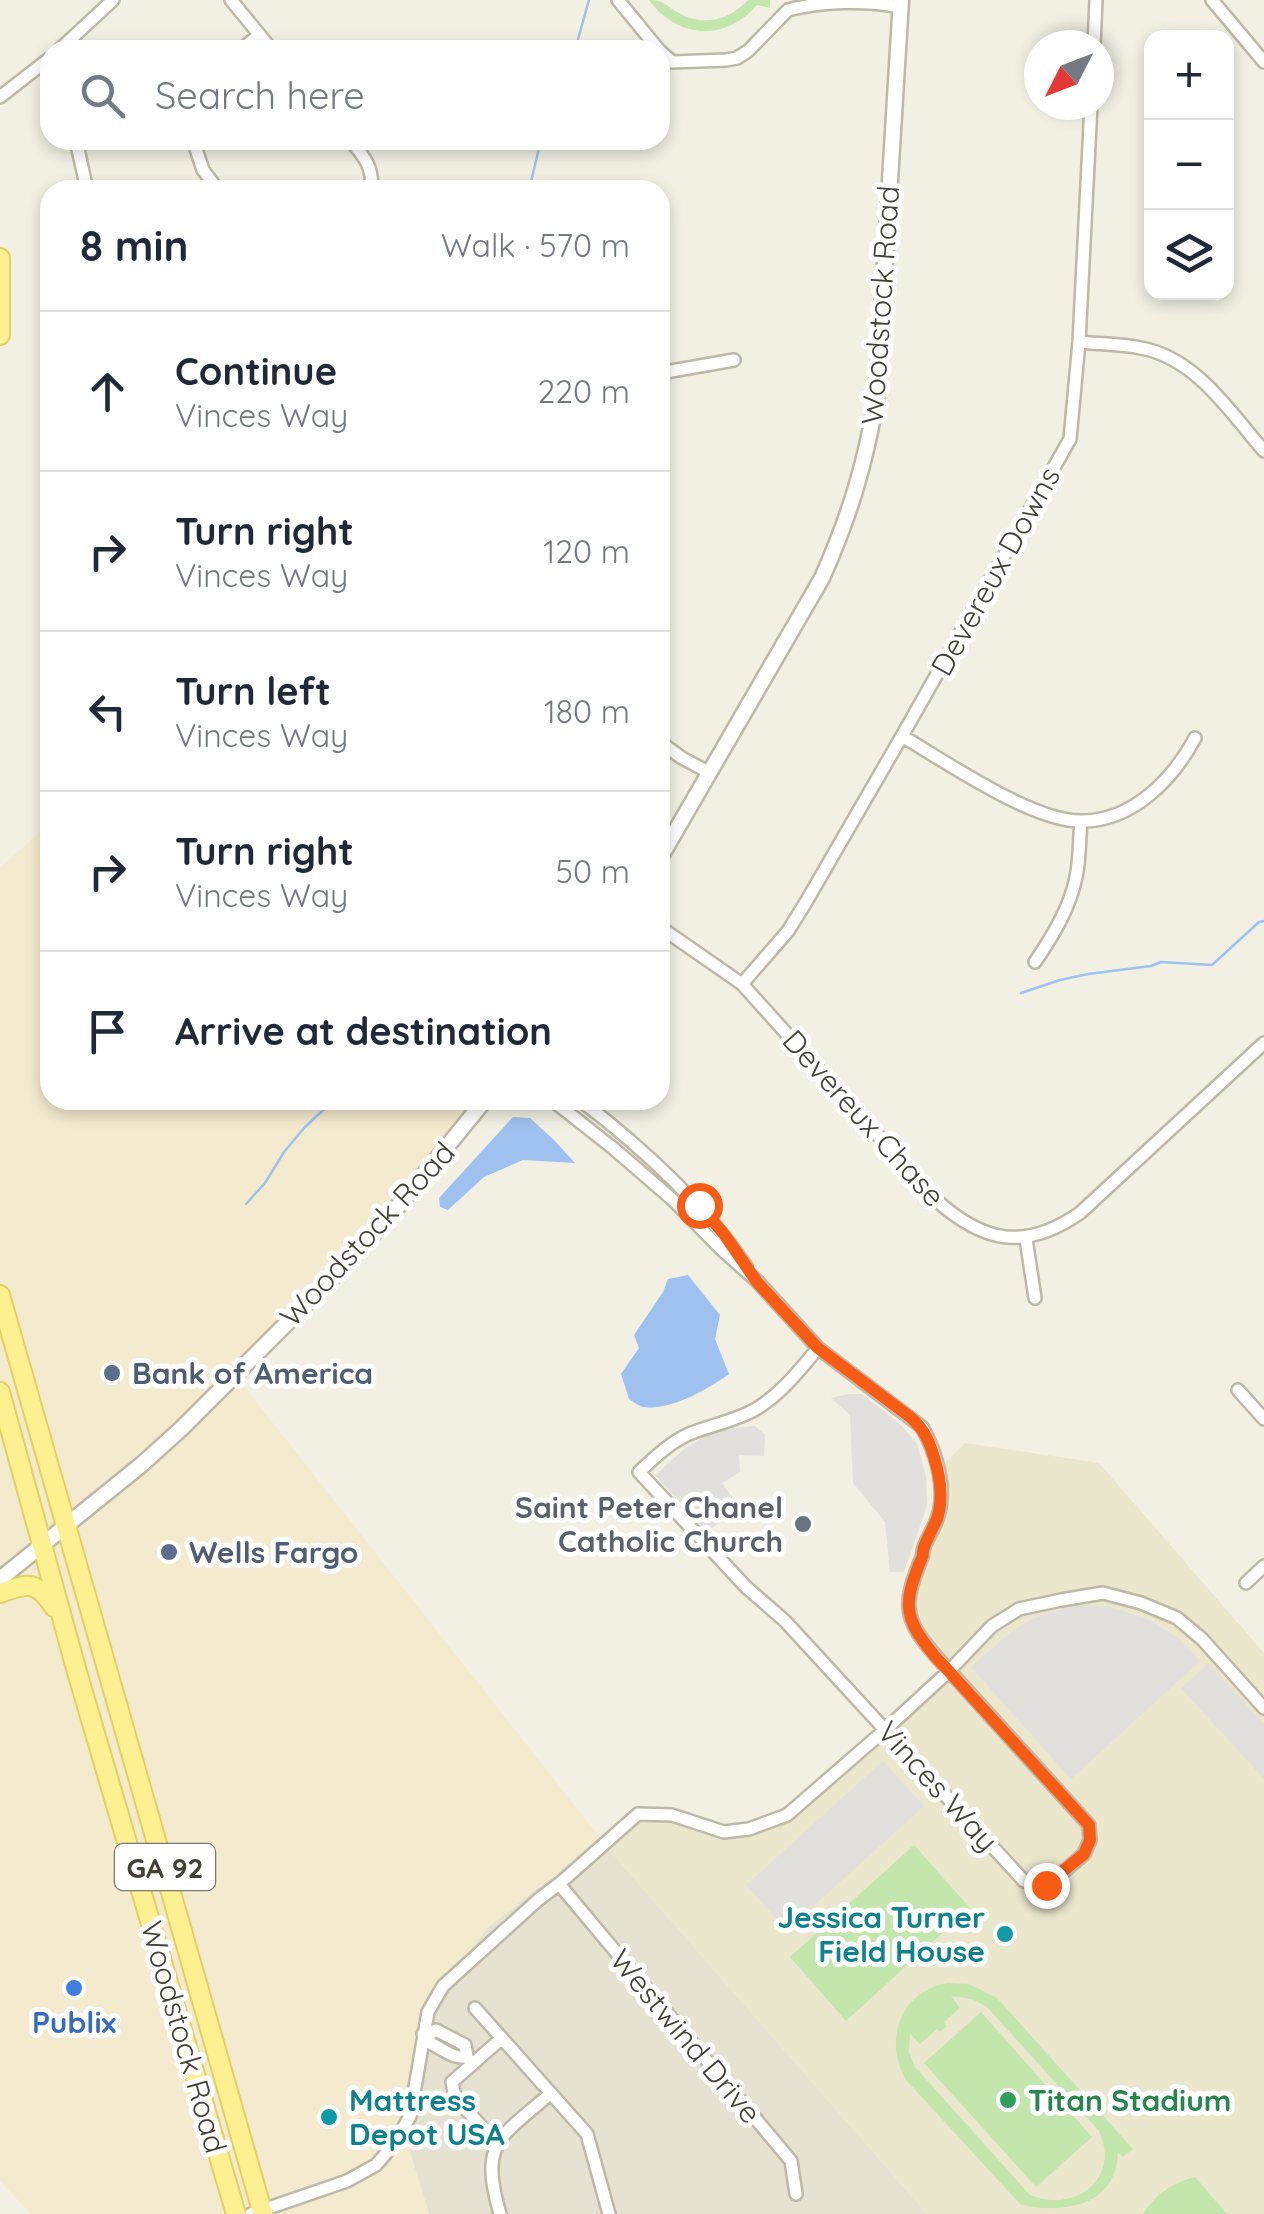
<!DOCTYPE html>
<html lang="en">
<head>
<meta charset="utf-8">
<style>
	:root { --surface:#fff; --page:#f6f6f7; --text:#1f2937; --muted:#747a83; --line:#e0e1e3 }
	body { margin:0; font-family:Quicksand,sans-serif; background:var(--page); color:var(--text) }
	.controls { position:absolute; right:30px; top:30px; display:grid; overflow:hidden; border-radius:20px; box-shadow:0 5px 15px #0003 }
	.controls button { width:90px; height:90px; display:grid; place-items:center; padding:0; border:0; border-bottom:2px solid var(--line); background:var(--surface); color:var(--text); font:50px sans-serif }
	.compass { position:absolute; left:1024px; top:30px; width:90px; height:90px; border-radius:50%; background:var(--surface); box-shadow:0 5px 15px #0003; rotate:228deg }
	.stop { position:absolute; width:30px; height:30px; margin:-22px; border:8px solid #f85c14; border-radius:50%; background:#fff }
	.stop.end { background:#f85c14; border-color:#fff; box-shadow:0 2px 10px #0008 }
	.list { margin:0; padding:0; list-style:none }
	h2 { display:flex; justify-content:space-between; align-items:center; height:130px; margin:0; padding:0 40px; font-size:42px }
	h2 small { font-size:32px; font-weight:400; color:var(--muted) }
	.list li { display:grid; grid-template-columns:65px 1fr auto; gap:30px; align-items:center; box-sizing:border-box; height:160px; padding:0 40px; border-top:2px solid var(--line) }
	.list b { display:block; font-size:38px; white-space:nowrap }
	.list p { margin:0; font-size:32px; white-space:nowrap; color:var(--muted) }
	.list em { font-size:32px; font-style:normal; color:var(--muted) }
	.icon { flex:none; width:55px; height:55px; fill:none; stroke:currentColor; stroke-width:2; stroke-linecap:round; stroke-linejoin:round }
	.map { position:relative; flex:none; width:1264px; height:2214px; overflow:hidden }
	.search { position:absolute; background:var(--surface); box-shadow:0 5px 15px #0003; left:40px; top:40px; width:630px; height:110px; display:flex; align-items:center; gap:25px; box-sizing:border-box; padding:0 35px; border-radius:30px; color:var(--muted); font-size:38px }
	.panel { position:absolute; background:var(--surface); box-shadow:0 5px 15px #0003; left:40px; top:180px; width:630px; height:930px; border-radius:30px }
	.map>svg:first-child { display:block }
	.residential { fill:#e5e2d1 }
	.commercial { fill:#f4eace }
	.education { fill:#ebe7cd }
	.green { fill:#c2e6ac; fill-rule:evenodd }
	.parking { fill:#e2e0dc }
	.water { fill:#9fc1ef }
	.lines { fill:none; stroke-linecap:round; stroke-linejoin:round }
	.stream { stroke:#9fc1ef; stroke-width:2.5 }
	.minor-casing { stroke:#bdb9a6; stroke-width:16 }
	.tertiary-casing { stroke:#bdb9a6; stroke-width:19 }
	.primary-casing { stroke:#e2d061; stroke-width:22 }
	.minor { stroke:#fff; stroke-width:11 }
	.tertiary { stroke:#fff; stroke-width:14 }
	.primary { stroke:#fdf091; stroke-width:18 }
	.route { stroke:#f85c14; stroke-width:12 }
	.service-dot { fill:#5c6f8a; stroke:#fff; stroke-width:4 }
	.worship-dot { fill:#6b7280; stroke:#fff; stroke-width:4 }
	.culture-dot { fill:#0f9aa8; stroke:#fff; stroke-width:4 }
	.shop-dot { fill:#3f7fe0; stroke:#fff; stroke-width:4 }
	.leisure-dot { fill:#2e9e5b; stroke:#fff; stroke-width:4 }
	.labels { text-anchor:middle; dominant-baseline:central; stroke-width:10; stroke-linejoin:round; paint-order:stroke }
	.shield { fill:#fff; stroke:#7b7971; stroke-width:2.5 }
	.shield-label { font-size:28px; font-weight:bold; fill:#434034 }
	.street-label { font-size:30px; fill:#434034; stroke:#fff }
	.service-label { font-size:30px; font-weight:bold; fill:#4e5e75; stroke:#fff; text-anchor:start }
	.worship-label { font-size:30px; font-weight:bold; fill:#5b616d; stroke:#fff; text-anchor:end }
	.culture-label { font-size:30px; font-weight:bold; fill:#0d838f; stroke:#fff; text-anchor:end }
	.shop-label { font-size:30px; font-weight:bold; fill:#366cbe; stroke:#fff }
	.leisure-label { font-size:30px; font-weight:bold; fill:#27864d; stroke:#fff; text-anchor:start }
</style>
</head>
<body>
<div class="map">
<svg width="1264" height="2214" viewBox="0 0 1264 2214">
	<rect width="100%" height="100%" fill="#f1f0e3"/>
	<path class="residential" d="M601 1839 604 1844 927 2214H429L401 2123 423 2015 487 1928Z"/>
	<path class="commercial" d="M50 823V1100H486L457 1138 232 1371 601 1839 487 1928 423 2015 401 2123 429 2214H31L0 2181V868Z"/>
	<path class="education" d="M965 1443 1099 1463 1264 1653V2214H927L604 1844 638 1814 672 1815 724 1832 787 1815 947 1673 935 1655 908 1604 940 1500 938 1470Z"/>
	<path class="green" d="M649 0C664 0 666 6 679 13 703 27 730 20 748 0H770V8L757 5C725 42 678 39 649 0Z
		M914 1845 970 1908 846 2021 790 1957Z
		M947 1983 969 1984 997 1998 1133 2149 1123 2157 1118 2153C1116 2206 1065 2214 1021 2205L906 2080C883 2040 900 1992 947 1983ZM951 1996 972 1999 987 2007 1099 2131C1121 2178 1076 2214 1030 2195L915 2067 909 2052 910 2034 920 2044 937 2029 940 2032 947 2026 944 2022 960 2008Z
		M981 2012 1092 2137 1036 2187 924 2063Z
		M1195 2177 1227 2214H1143C1156 2194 1172 2183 1195 2177Z"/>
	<path class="parking" d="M848 1394H862L900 1424 917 1444 926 1476 927 1506 904 1572H890L885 1522 853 1483 850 1415 831 1398Z
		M755 1426 765 1435 764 1456 739 1455 740 1472 722 1483 732 1497 719 1508 726 1517 707 1532 655 1475 683 1450 705 1436 726 1429Z
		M1081 1605 1109 1606 1149 1620 1178 1638 1200 1661 1071 1779 971 1667 1011 1632 1030 1620 1063 1608Z
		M1209 1663 1264 1724V1779L1181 1688Z
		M883 1761 924 1806 787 1930 746 1885Z"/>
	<path class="water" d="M513 1117 530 1118 554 1140 575 1163 523 1160 484 1177 448 1210 440 1207 439 1198Z
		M688 1275 720 1315 715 1339 729 1374C708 1389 671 1411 643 1407 640 1407 632 1401 629 1399L621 1374 639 1348 634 1335 663 1292 668 1279Z"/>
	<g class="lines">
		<path class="stream" d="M575 50 589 0
			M529 190 541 140
			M1021 993 1060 980 1088 974 1151 966 1161 962 1212 965 1259 922 1264 921
			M246 1204 265 1183 284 1152 305 1127 334 1100"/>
		<defs>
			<path id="minor" d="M231 0 272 50
				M618 0 659 50
				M1212 0 1264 62
				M1094 45 1096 0
				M59 50 113 0
				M241 50 259 35
				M660 51 672 62 726 60 737 58 748 51 788 10C822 1 866 0 900 7
				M0 97 50 58
				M76 140 87 190
				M193 140 203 170 218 190
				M350 140C364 156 374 168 371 190
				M1079 342C1099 344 1121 344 1141 348 1196 358 1230 412 1264 451
				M660 373 734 360
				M902 736C946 762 1033 822 1082 821 1133 821 1173 779 1195 738
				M660 742 682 758 710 773
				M660 927 742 984 936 1200C984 1243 1025 1251 1080 1213L1264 1043
				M1035 962C1052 937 1070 908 1076 877 1080 859 1079 840 1081 822
				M742 984 788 931 806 902 902 736 1070 439 1079 342 1091 105
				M552 1100 613 1148 672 1199 720 1248 757 1281 818 1348 922 1427C936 1452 948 1490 937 1519 934 1528 928 1537 924 1547 921 1557 925 1552 920 1562 915 1575 908 1592 909 1607 910 1626 923 1641 935 1655L1089 1825 1090 1840 1084 1854 1051 1883 1046 1885H1034L1024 1881 785 1621 746 1587 639 1472C654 1458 669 1443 689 1434 711 1425 735 1421 756 1409 781 1394 799 1371 818 1348
				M580 1100C643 1148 701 1201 746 1266
				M1026 1239 1035 1298
				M1238 1390 1264 1419
				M1246 1583 1264 1566
				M559 1884 791 2161 796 2194
				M475 2008 587 2134 609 2214
				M423 2034 428 2035 436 2030 465 2045 467 2057
				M428 2035 430 2043C443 2049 453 2059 467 2057
				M497 2144 455 2097 452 2082 502 2038
				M251 2214 347 2181 376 2165 395 2143 410 2116 428 2012 443 1986 539 1899 559 1884 638 1814 672 1815 724 1832 749 1829 787 1815 886 1729 948 1672 992 1626 1019 1609 1061 1600 1103 1593 1141 1603 1177 1618 1202 1639 1264 1708
				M500 2214C479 2141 500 2138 551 2093"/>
			<path id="tertiary" d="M660 858 822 578C850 515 866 462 877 394L901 0
				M0 1579 141 1465 182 1428 343 1267 395 1210 485 1100"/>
			<path id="primary" d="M0 258V335
				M0 1295 263 2214
				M0 1392 77 1672 236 2214
				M0 1593C28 1583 36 1580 54 1607"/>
		</defs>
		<use href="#minor" class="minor-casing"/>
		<use href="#tertiary" class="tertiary-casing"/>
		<use href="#primary" class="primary-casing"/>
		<use href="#minor" class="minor"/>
		<use href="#tertiary" class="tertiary"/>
		<use href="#primary" class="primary"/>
	</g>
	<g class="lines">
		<path class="route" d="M699 1205 724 1234 757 1282 818 1348 910 1417C924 1429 929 1440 934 1457 940 1476 944 1498 937 1519 933 1528 928 1537 924 1547 921 1558 925 1552 920 1562 915 1575 908 1592 909 1607 910 1626 923 1641 934 1655L1089 1825 1090 1840 1084 1854 1046 1885"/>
	</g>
	<g class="service-dot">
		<circle cx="112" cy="1373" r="10"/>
		<circle cx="169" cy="1552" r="10"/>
	</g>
	<circle class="worship-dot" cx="803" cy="1524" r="10"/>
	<g class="culture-dot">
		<circle cx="1005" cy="1934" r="10"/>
		<circle cx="329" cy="2117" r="10"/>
	</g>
	<circle class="shop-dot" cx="74" cy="1988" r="10"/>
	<circle class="leisure-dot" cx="1008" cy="2100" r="10"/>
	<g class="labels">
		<rect class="shield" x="115" y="1844" width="100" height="46" rx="8"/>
		<g class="shield-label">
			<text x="165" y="1867">GA 92</text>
		</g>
		<g class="street-label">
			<text transform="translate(880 305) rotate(-86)">Woodstock Road</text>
			<text transform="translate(995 571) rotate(-61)">Devereux Downs</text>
			<text transform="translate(864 1118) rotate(48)">Devereux Chase</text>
			<text transform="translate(367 1234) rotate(-47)">Woodstock Road</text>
			<text transform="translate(938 1786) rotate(48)">Vinces Way</text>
			<text transform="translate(686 2036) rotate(50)">Westwind Drive</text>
			<text transform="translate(184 2037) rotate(74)">Woodstock Road</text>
		</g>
		<g class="service-label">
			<text x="132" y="1373">Bank of America</text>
			<text x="189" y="1552">Wells Fargo</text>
		</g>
		<g class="worship-label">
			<text x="783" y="1507">Saint Peter Chanel<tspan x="783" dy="34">Catholic Church</tspan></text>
		</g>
		<g class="culture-label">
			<text x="985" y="1917">Jessica Turner<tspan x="985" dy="34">Field House</tspan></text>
			<text x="349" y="2100" text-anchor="start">Mattress<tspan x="349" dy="34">Depot USA</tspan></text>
		</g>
		<g class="shop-label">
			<text x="74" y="2022">Publix</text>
		</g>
		<g class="leisure-label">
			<text x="1028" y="2100">Titan Stadium</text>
		</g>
	</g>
</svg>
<div class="controls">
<button>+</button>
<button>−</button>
<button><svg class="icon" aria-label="layers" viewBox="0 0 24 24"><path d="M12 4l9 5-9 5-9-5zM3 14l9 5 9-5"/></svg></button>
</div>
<svg class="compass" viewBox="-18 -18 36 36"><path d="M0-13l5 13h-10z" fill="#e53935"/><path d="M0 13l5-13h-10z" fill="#747a83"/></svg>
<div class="stop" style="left:699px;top:1205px"></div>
<div class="stop end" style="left:1046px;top:1885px"></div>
<div class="search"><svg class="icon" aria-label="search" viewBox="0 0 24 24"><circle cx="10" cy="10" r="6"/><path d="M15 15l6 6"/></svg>Search here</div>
<section class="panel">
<h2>8 min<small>Walk · 570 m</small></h2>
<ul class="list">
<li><svg class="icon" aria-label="ahead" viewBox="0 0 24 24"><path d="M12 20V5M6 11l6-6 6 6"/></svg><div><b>Continue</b><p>Vinces Way</p></div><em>220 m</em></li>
<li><svg class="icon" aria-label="right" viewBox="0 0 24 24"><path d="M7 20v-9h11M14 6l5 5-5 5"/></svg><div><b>Turn right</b><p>Vinces Way</p></div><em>120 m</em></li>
<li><svg class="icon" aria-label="left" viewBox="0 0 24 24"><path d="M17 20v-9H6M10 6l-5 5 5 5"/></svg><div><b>Turn left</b><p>Vinces Way</p></div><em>180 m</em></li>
<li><svg class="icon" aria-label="right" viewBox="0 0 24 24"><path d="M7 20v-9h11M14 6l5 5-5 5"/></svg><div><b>Turn right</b><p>Vinces Way</p></div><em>50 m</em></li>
<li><svg class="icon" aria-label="arrive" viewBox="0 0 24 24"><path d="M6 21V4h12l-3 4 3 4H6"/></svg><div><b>Arrive at destination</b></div></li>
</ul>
</section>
</div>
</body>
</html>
